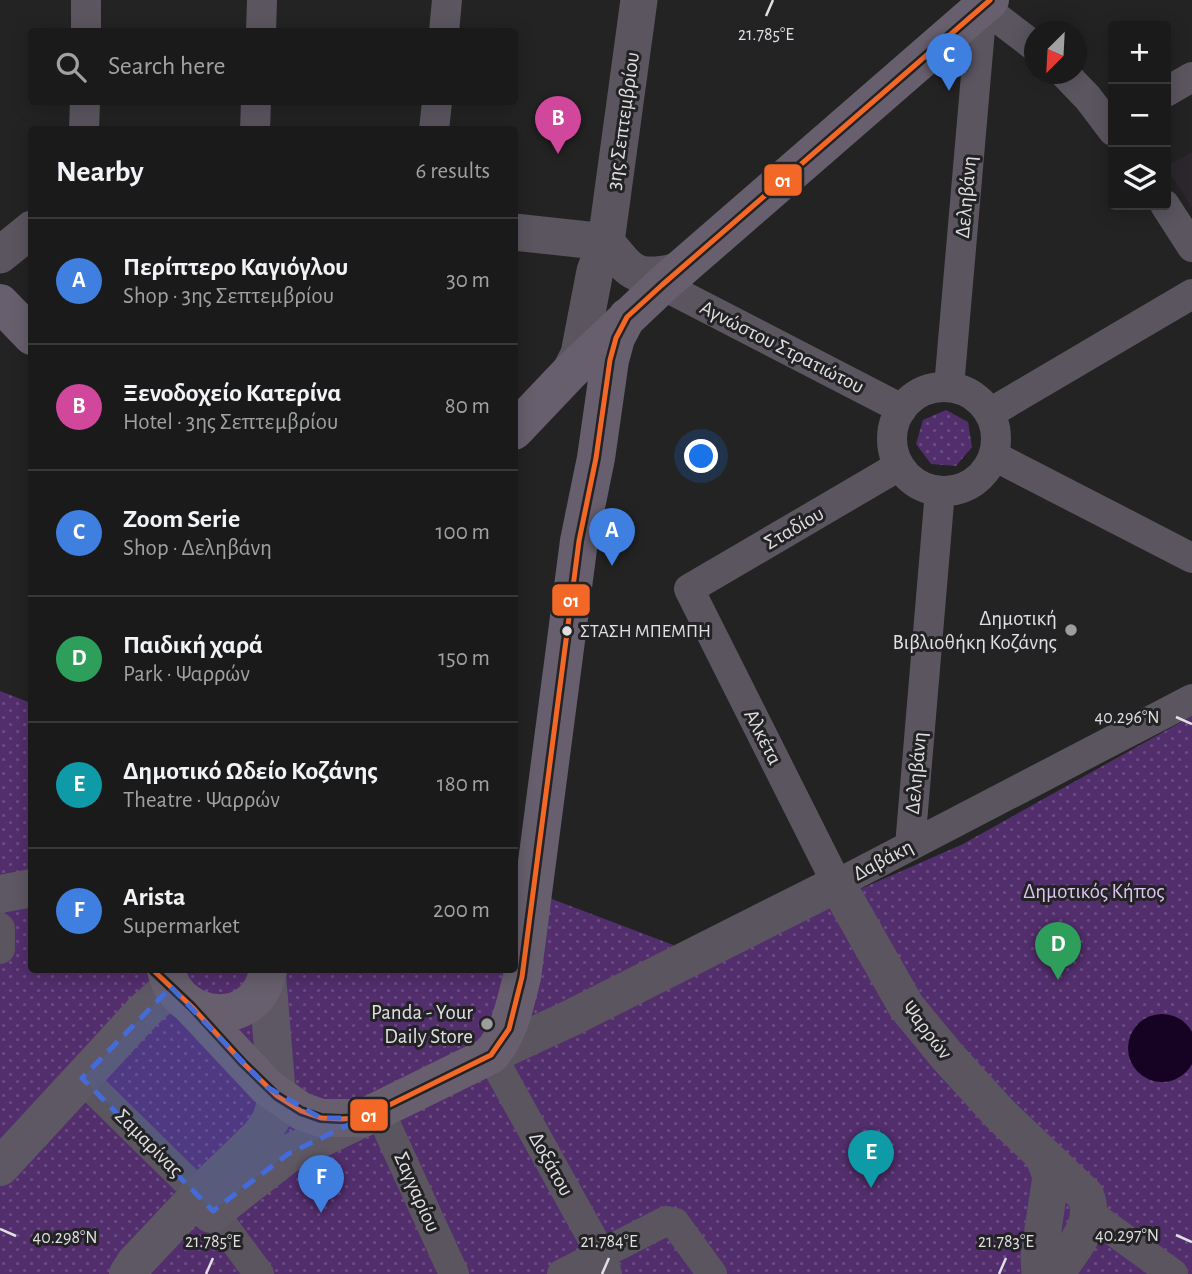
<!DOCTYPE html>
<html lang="en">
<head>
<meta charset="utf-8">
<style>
	:root { --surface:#1a1a1a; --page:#272727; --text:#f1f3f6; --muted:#9fa1a2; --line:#383839; --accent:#9e9d9e }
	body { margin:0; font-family:"Alegreya Sans",sans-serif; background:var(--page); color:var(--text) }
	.controls { position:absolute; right:21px; top:21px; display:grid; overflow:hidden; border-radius:7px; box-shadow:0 4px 18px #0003 }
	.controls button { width:63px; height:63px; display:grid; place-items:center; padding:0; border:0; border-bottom:2px solid var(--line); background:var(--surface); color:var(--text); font:35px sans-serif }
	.compass { position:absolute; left:1024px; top:21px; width:63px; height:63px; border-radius:50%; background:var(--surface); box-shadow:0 4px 18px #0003; rotate:204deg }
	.you { position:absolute; left:702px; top:457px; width:24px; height:24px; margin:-18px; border:5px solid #fff; border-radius:50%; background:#1a73e8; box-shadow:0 0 0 10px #1a73e833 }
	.badge { display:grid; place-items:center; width:46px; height:46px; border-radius:50%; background:var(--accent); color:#fff; font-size:23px; font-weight:700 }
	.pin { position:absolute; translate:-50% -58px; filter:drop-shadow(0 2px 4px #0008) }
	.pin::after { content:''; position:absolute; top:37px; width:24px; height:21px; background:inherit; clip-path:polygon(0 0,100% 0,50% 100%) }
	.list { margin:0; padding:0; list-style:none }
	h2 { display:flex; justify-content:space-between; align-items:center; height:91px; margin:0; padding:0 28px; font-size:30px }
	h2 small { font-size:23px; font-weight:400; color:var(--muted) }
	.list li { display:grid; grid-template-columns:46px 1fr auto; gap:21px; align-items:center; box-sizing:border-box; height:126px; padding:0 28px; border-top:2px solid var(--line) }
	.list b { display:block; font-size:26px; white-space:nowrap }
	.list p { margin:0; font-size:23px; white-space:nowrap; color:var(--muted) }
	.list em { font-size:23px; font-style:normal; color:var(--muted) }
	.icon { flex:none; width:38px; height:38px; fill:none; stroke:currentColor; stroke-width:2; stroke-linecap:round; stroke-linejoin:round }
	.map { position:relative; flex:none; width:1192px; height:1274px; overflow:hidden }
	.search { position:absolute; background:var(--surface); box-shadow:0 4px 18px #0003; left:28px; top:28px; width:490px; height:77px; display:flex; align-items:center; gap:18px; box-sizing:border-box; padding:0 24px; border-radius:7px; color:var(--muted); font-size:26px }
	.panel { position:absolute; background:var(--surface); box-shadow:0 4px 18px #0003; left:28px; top:126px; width:490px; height:847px; border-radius:7px }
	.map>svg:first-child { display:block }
	.built { fill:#2b272d }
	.park { fill:url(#park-dots) }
	.water { fill:#160323 }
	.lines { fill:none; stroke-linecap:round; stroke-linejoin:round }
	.minor { stroke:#5a555f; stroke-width:30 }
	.tertiary { stroke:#5a555f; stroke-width:37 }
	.secondary { stroke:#5e5864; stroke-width:38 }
	.primary { stroke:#675f6d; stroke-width:38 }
	.bus-1-casing { stroke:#232224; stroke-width:10 }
	.bus-1 { stroke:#f36827; stroke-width:5 }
	.marked { fill:#446bda; fill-opacity:0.2; stroke:#446bda; stroke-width:5; stroke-dasharray:14 9; stroke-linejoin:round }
	.ticks { fill:none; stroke:#e0dfe1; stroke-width:2.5 }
	.poi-dot { fill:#9e9d9e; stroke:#232224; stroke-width:2.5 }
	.bus-dot { fill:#e0dfe1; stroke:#232224; stroke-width:2.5 }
	.labels { text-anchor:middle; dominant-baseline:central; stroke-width:6; stroke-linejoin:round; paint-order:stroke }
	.bus-label { font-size:19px; fill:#e0dfe1; stroke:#232224; text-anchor:start }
	.street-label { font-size:21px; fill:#e0dfe1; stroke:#232224 }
	.poi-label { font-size:21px; fill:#e0dfe1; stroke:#232224; text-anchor:end }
	.park-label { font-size:21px; fill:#dcc5f0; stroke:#232224 }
	.ticks-label { font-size:18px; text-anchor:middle; fill:#e0dfe1; stroke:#232224; stroke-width:6; stroke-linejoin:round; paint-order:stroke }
	.line-badge { stroke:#232224; stroke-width:2.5 }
	.badge-label { font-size:19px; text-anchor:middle; font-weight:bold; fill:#fff }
</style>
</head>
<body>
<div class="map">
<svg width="1192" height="1274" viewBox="0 0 1192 1274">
	<defs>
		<pattern id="park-dots" width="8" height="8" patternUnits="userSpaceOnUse" patternTransform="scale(1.75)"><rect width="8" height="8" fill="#532e6d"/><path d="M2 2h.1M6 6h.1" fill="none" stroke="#6b4c82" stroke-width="1.8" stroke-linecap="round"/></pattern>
	</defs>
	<rect width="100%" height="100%" fill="#232323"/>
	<path class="built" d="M1192 152V208L1166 167Z"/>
	<path class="park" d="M946 410 968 422 972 447 956 466 931 464 916 444 923 420Z
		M0 691 31 703 32 970H514L515 885 705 957 961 845 1192 716V1274H0Z"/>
	<path class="water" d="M1128 1048a34 34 0 1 1 68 0a34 34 0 1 1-68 0Z"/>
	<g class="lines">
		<path class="minor" d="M982 6 1034 46
			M86 32V0
			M261 32 262 0
			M444 32 447 0
			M1065 74 1088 98 1113 131
			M1166 92 1192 77
			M84 130 85 102
			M255 130 256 102
			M434 130 437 102
			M1165 205 1192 247
			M662 285 902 409
			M949 387 982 6
			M892 439a52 52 0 1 1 104 0a52 52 0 1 1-104 0Z
			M990 413 1192 294
			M994 456 1192 558
			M899 466 689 589 837 884 1192 699
			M910 846 940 491
			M0 928V949
			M491 1055 601 1254 607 1274
			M82 1078 200 1194 259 1274
			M379 1110 454 1274
			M1090 1214 1173 1274
			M562 1274 666 1221 675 1223 712 1274"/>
		<path class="tertiary" d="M514 232 606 242C632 274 636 281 679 271
			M0 255 32 229
			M570 372 579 354 595 271 606 242 639 0
			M491 1055 571 1018 837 884 906 1006 947 1056 1000 1114 1086 1196C1097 1226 1071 1249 1056 1274
			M1040 1274 1039 1256 1051 1176 1043 1156"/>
		<path class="secondary" d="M0 894 32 888
			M0 1167 143 1012 171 987
			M211 1214 288 1154 363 1118
			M128 1274 135 1263 200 1194 260 1136 272 1118 277 1096 267 975"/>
		<path class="primary" d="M0 303 32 336
			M514 431 570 372 662 285 990 0
			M166 970C179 1026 259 1029 268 970
			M192 1007 267 1087 301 1111 321 1118H363L491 1055C511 1030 514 1007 522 977L579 541 596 458 610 360 616 338 627 317"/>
		<defs>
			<path id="bus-1" d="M153 970 192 1007 243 1063 277 1096 301 1111 321 1118 340 1119 363 1118 491 1055 509 1029 522 977 579 541 596 458 610 360 616 338 627 317 662 285 990 0"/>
		</defs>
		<use href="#bus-1" class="bus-1-casing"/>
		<use href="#bus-1" class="bus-1"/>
	</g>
	<path class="marked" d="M171 987 267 1087 321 1118H363L288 1154 213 1211 82 1078Z"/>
	<path class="ticks" d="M766 16 773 0M1176 717 1192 724M0 1229 16 1236M1176 1235 1192 1242M206 1274 213 1258M602 1274 609 1258M999 1274 1006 1258"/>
	<g class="poi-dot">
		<circle cx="1071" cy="630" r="7"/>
		<circle cx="487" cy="1024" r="7"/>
	</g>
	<circle class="bus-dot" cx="567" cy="631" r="6"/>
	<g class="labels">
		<g class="bus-label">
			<text x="580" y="631">ΣΤΑΣΗ ΜΠΕΜΠΗ</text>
		</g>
		<g class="street-label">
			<text transform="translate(623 121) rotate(-82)">3ης Σεπτεμβρίου</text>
			<text transform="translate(966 197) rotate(-85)">Δεληβάνη</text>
			<text transform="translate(782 347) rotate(27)">Αγνώστου Στρατιώτου</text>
			<text transform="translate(794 528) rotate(-30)">Σταδίου</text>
			<text transform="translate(763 737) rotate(63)">Αλκέτα</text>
			<text transform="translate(916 773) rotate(-85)">Δεληβάνη</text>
			<text transform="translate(883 860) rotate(-28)">Δαβάκη</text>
			<text transform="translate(927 1030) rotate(52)">Ψαρρών</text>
			<text transform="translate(149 1143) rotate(45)">Σαμαρίνας</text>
			<text transform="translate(551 1164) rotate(61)">Δοξάτου</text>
			<text transform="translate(417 1192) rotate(66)">Σαγγαρίου</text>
		</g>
		<g class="poi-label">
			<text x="1057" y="618">Δημοτική<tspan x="1057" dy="24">Βιβλιοθήκη Κοζάνης</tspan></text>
			<text x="473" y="1012">Panda - Your<tspan x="473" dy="24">Daily Store</tspan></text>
		</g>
		<g class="park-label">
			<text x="1094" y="891">Δημοτικός Κήπος</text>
		</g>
	</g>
	<g class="ticks-label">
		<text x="766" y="40">21.785°E</text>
		<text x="1127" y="723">40.296°N</text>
		<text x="1127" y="1241">40.297°N</text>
		<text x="65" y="1243">40.298°N</text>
		<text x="213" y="1247">21.785°E</text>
		<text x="609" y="1247">21.784°E</text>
		<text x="1006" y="1247">21.783°E</text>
	</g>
	<g class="line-badge">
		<rect x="763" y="163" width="40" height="34" rx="7" fill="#f36827"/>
		<rect x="551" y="583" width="40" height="34" rx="7" fill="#f36827"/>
		<rect x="349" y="1098" width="40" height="34" rx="7" fill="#f36827"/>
	</g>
	<g class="badge-label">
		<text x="783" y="187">01</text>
		<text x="571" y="607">01</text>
		<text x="369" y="1122">01</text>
	</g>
</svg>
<div class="controls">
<button>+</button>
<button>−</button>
<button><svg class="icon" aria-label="layers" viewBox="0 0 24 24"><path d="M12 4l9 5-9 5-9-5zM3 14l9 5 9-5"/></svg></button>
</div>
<svg class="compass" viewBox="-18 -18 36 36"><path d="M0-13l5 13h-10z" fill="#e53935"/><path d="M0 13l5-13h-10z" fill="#9fa1a2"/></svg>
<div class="you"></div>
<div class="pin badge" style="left:612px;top:566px;background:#3f7fe0">A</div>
<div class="pin badge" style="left:558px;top:154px;background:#d1479c">B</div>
<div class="pin badge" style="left:949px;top:91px;background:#3f7fe0">C</div>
<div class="pin badge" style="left:1058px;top:980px;background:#2e9e5b">D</div>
<div class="pin badge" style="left:871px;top:1188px;background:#0f9aa8">E</div>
<div class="pin badge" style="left:321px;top:1213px;background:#3f7fe0">F</div>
<div class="search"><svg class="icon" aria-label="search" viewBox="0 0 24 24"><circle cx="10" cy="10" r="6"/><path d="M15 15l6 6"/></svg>Search here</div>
<section class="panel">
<h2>Nearby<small>6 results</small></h2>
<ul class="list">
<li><span class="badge" style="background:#3f7fe0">A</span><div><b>Περίπτερο Καγιόγλου</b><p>Shop · 3ης Σεπτεμβρίου</p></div><em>30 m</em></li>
<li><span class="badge" style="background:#d1479c">B</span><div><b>Ξενοδοχείο Κατερίνα</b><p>Hotel · 3ης Σεπτεμβρίου</p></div><em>80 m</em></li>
<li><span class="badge" style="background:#3f7fe0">C</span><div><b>Zoom Serie</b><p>Shop · Δεληβάνη</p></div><em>100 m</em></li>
<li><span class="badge" style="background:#2e9e5b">D</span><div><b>Παιδική χαρά</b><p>Park · Ψαρρών</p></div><em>150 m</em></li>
<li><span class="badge" style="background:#0f9aa8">E</span><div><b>Δημοτικό Ωδείο Κοζάνης</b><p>Theatre · Ψαρρών</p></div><em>180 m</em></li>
<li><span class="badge" style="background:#3f7fe0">F</span><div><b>Arista</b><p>Supermarket</p></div><em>200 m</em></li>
</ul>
</section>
</div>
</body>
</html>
